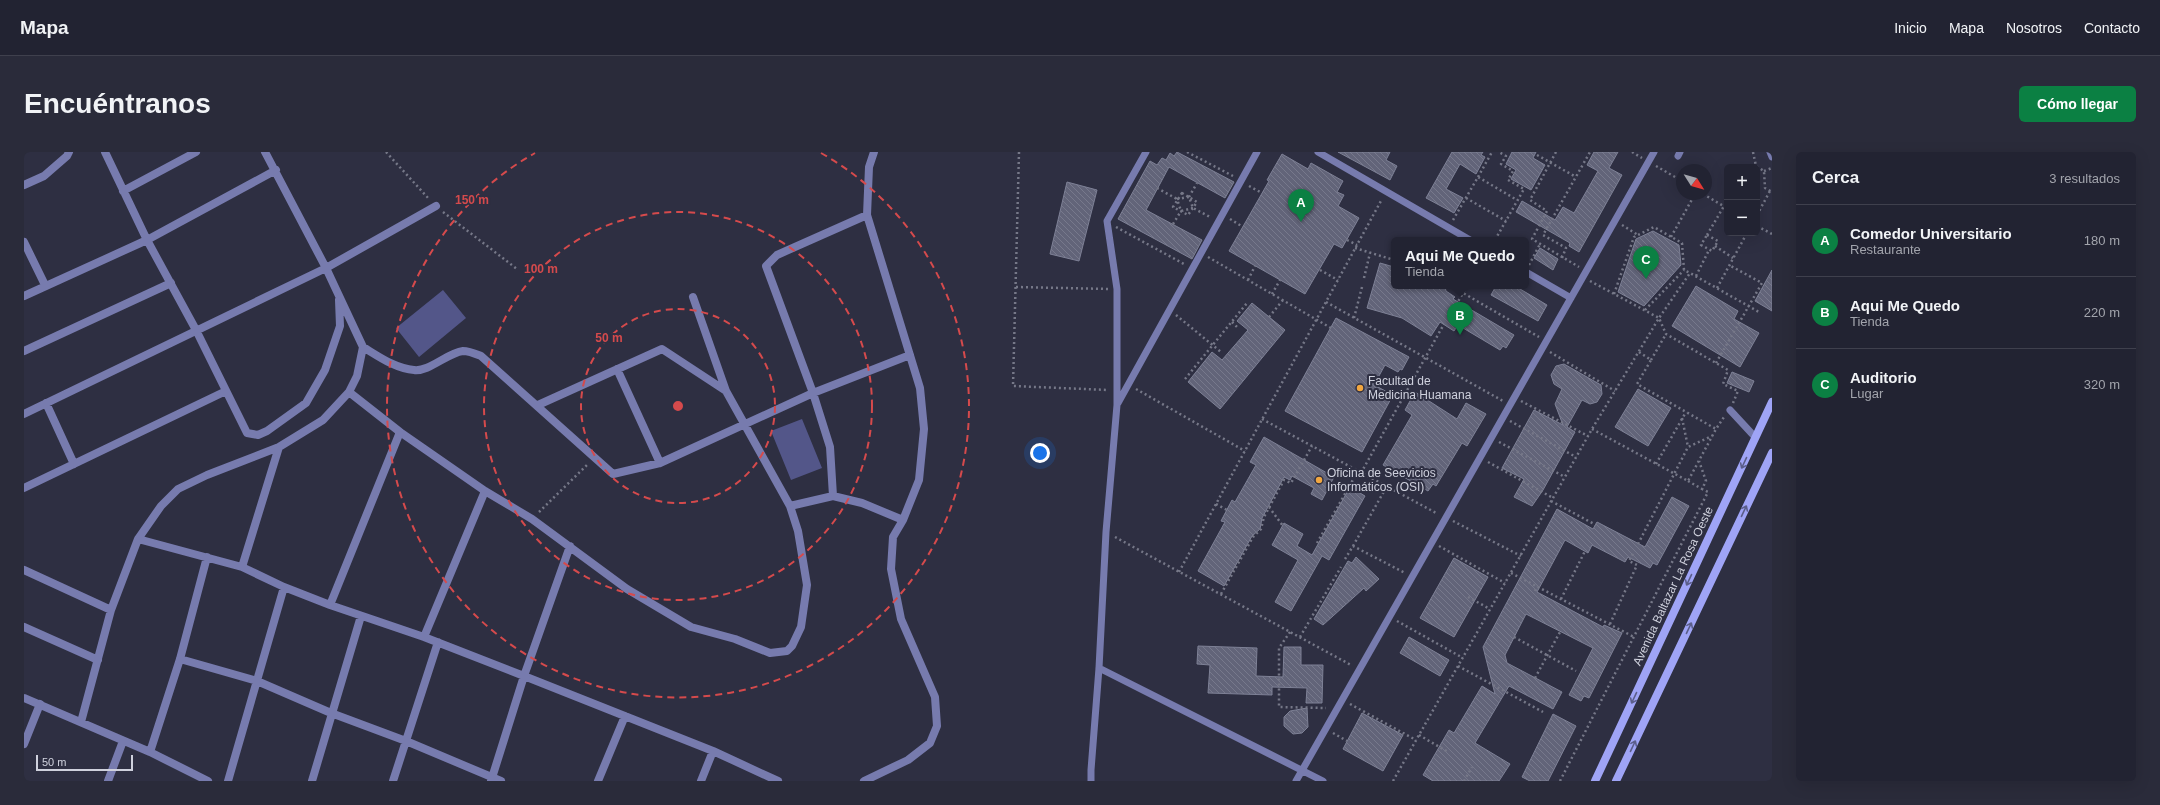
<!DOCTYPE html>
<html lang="es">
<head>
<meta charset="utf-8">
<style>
	:root { --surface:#222332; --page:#2a2b3a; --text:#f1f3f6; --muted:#a2a4ac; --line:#3f404d; --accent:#0b8043 }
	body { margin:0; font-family:Helvetica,sans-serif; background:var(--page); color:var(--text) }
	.controls { position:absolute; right:12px; top:12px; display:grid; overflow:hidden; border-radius:6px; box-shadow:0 4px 16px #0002 }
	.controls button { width:36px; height:36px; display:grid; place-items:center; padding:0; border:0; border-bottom:1px solid var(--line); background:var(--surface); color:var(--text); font:20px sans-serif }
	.compass { position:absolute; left:1652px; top:12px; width:36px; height:36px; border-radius:50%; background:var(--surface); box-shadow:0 4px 16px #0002; rotate:127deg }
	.scale { position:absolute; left:12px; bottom:10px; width:97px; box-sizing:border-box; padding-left:4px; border:2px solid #cfd1dd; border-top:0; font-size:11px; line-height:14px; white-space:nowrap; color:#cfd1dd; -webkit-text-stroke:3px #2e2f42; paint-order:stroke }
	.you { position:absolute; left:1016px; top:301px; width:14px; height:14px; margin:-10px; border:3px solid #fff; border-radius:50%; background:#1a73e8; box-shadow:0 0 0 6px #1a73e833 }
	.badge { display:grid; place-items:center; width:26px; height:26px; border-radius:50%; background:var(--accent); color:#fff; font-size:13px; font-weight:700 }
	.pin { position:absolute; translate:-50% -33px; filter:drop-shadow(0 1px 2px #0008) }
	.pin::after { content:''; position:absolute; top:21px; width:14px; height:12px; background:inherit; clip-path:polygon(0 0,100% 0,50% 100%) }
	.popup { position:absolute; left:1367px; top:85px; width:138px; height:52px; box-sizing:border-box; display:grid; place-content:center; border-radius:6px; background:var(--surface); filter:drop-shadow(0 1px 3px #0005); font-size:13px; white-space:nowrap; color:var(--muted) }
	.popup b { font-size:15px; color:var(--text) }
	.popup::after { content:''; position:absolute; left:50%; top:100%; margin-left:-8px; border:8px solid transparent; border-top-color:var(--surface) }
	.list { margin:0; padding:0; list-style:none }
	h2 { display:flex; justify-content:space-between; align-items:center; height:52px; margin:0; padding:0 16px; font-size:17px }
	h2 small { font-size:13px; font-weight:400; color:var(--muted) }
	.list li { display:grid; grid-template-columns:26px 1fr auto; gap:12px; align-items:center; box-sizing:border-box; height:72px; padding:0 16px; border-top:1px solid var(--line) }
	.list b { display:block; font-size:15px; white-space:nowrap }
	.list p { margin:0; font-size:13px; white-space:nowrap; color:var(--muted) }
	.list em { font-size:13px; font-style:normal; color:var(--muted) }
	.map { position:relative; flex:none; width:1748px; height:629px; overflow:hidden; border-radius:6px }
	header { display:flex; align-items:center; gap:24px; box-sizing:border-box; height:56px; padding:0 20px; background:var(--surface); border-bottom:1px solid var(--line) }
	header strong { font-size:19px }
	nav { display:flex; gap:22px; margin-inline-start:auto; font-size:14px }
	.intro { display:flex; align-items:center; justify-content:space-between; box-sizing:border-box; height:96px; padding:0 24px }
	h1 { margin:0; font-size:28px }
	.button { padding:10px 18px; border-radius:6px; background:var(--accent); color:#fff; font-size:14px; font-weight:700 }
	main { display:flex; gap:24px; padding:0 24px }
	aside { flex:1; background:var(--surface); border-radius:6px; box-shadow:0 4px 16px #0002 }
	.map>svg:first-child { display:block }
	.green { fill:#535689 }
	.building { fill:url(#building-back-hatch); stroke:#7e8196 }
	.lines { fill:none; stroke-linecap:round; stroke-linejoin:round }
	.path { stroke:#767888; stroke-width:2.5; stroke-dasharray:2 3; stroke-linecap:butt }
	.lane { stroke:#777bae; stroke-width:7 }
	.street { stroke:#777bae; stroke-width:8 }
	.secondary { stroke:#9fa4f6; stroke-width:8 }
	.oneway { stroke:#5b5e8a }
	.ring { fill:none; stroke:#d54a4c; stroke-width:2; stroke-dasharray:7 5 }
	.poi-dot { fill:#f1a640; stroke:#2e2f42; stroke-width:1.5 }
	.labels { text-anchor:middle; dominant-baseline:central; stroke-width:4; stroke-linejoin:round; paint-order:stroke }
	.poi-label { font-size:12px; fill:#cfd1dd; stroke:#2e2f42; text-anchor:start }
	.street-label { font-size:12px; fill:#cfd1dd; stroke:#2e2f42 }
	.centre { fill:#d54a4c; stroke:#2e2f42; stroke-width:2 }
	.ring-label { font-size:12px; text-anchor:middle; font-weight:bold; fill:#d54a4c; stroke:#2e2f42; stroke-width:4; stroke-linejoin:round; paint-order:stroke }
</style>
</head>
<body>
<header>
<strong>Mapa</strong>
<nav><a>Inicio</a><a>Mapa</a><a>Nosotros</a><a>Contacto</a></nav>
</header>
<div class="intro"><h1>Encuéntranos</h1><a class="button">Cómo llegar</a></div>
<main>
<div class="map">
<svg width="1748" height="629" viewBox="0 0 1748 629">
	<defs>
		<pattern id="building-back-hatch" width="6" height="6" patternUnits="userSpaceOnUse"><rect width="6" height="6" fill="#626479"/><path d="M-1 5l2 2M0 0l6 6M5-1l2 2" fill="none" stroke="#77798c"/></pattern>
	</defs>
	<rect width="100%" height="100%" fill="#2e2f42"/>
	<path class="green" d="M419 138 442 166 395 205 372 176Z
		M778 267 798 316 767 328 747 279Z"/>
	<path class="building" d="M1153 0 1210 30 1201 46 1145 15 1122 58 1178 88 1168 107 1094 67 1126 9 1133 13 1138 6 1142 8 1146 1 1150 4Z
		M1314 0H1366L1362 8 1373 14 1366 28Z
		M1428 0H1459L1457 3 1461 5 1452 22 1436 12 1422 37 1439 46 1430 61 1402 46Z
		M1488 0H1512L1509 6 1521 13 1507 38 1487 27 1492 18 1482 12Z
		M1570 0H1594L1585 16 1598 23 1555 100 1545 94 1546 91 1492 60 1498 49 1531 68 1539 55 1550 61 1574 19 1563 13Z
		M1258 2 1284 17 1287 11 1319 29 1313 40 1320 43 1314 54 1335 66 1318 96 1310 92 1281 142 1205 99 1245 29 1243 28Z
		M1043 30 1073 38 1055 109 1026 102Z
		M1629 79 1655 93 1657 113 1620 154 1594 140 1612 87Z
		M1516 96 1534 107 1529 118 1510 106Z
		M1356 111 1370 115V134L1421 135 1422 139 1431 145 1429 147 1490 183 1482 196 1479 194 1476 198 1434 173 1430 179 1416 170 1407 184 1378 166 1343 156Z
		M1748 118V159L1731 149Z
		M1472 134H1491L1523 153 1514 169 1467 143Z
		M1672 134 1714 159 1710 167 1735 181 1716 215 1648 174Z
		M1228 151 1261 178 1196 257 1164 230 1188 200 1198 208 1224 178 1213 169Z
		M1312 166 1385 205 1378 218 1376 217 1374 220 1361 213 1350 233 1369 243 1338 300 1261 259Z
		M1540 212 1577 233 1578 242 1573 250 1566 252 1558 248 1543 275 1551 280 1519 338 1508 354 1490 345 1500 327 1478 316 1510 258 1539 273 1531 252 1538 237 1530 232 1527 223 1532 214Z
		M1708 220 1730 229 1725 240 1703 231Z
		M1614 237 1647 256 1624 294 1591 275Z
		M1391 240 1433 267 1442 251 1462 262 1443 294 1438 291 1412 334 1409 332 1404 339 1359 313 1388 263 1381 258Z
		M1240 285 1310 325 1298 348 1287 342 1290 336 1268 324 1266 328 1260 325 1238 366 1236 377 1228 384 1200 434 1174 419 1201 370 1197 369 1208 348 1211 350 1232 313 1226 310Z
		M1326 335 1341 344 1305 408 1298 404 1267 459 1251 450 1274 408 1248 393 1260 371 1279 382 1273 394 1288 403Z
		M1648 345 1665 354 1633 413 1629 411 1626 416 1604 405 1601 410 1568 393 1564 401 1541 388 1513 440 1579 475 1580 473 1598 481 1565 546 1560 544 1557 549 1545 543 1569 496 1502 462 1481 503 1483 511 1538 540 1529 557 1485 534 1451 591 1486 612 1475 629H1409L1399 623 1425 578 1430 581 1458 534 1471 542 1459 495 1533 357 1569 377 1573 370 1621 395Z
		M1332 405 1355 427 1342 439 1340 436 1299 473 1290 467 1324 409 1328 411Z
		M1430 406 1464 425 1430 485 1396 466Z
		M1385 485 1425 508 1416 524 1376 501Z
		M1174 494 1233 496 1232 524 1259 525 1260 495H1277V513H1299L1298 551H1282L1283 536 1248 535V543L1184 541 1186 513 1173 512Z
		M1283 556 1284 575 1278 581 1269 582 1260 574V565L1266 559Z
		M1338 561 1379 583 1359 619 1319 597Z
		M1529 562 1552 574 1524 629H1506L1498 625Z"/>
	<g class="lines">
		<path class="path" d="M362 0 405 47
			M995 0 989 234 1084 238
			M1163 0 1209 24
			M1532 0 1506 48 1523 59 1508 87 1555 115
			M1608 0 1618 6
			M1729 0 1732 14 1740 19 1741 36 1748 40
			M1513 3 1552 25
			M1632 14 1658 29
			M1740 19 1748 16
			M1454 25 1468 0
			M1225 34 1238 41
			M1133 36 1153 47
			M1158 41 1173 50 1164 63 1149 55Z
			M1679 42 1703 56
			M1165 45 1173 31
			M1442 46 1482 69
			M1169 56 1157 59 1153 47 1165 45 1169 56 1186 65
			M419 60 493 117
			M1733 63 1746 39
			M1206 67 1219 75
			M1429 68 1454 25 1493 48
			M1149 72 1157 59
			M1598 73 1614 83
			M1733 74 1748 82
			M1092 75 1160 112
			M1683 83 1694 89 1688 99 1677 93Z
			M1683 83 1700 54
			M1647 85 1671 42
			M1323 88 1333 93
			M1471 88 1500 37 1484 28 1489 19 1477 12 1482 4 1475 0
			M1691 94 1709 106
			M1331 96 1370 108
			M1184 105 1307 176
			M1538 106 1542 96 1519 83 1566 0
			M1505 113 1516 92
			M1296 118 1314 128
			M1672 124 1685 98
			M1340 126 1346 101
			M1224 128 1231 114
			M1566 129 1635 166 1642 182 1704 218 1699 232 1714 239 1709 251
			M1427 134 1515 185
			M992 135 1085 137
			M1693 136 1723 81
			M1248 142 1256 128
			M1590 142 1610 85 1630 75 1658 91 1660 118 1666 121
			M1302 150 1479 249
			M1621 158 1660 118
			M1427 162 1443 134
			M1152 163 1197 200
			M1245 165 1259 148
			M1330 166 1338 135
			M1208 170 1215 177
			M1526 200 1591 239
			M1615 200 1627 208 1613 232 1692 277 1700 265
			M1627 208 1642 182
			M1692 211 1738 131 1705 113
			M1161 227 1223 151
			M1112 237 1221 299
			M1497 249 1564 284
			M1658 266 1664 295
			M1238 267 1414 362
			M1486 269 1552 305
			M1568 277 1664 329 1692 277
			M1475 290 1541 325
			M1464 310 1529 346
			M1632 312 1662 260
			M1337 321 1420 172
			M1664 329 1678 337
			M1527 349 1572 373
			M1192 352 1203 358
			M1245 355 1259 374
			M515 360 564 312
			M1429 369 1497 404
			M1091 385 1327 513
			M1293 391 1334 319
			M1614 392 1664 295 1688 284
			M1329 394 1363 334
			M1415 394 1481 431
			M1321 407 1329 394 1381 421
			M1155 420 1358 47
			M1487 421 1610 485
			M1511 439 1513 434
			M1197 442 1229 385 1237 377 1240 365 1260 328 1267 331 1288 294
			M1444 445 1466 457
			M1537 447 1561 399
			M1373 469 1439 506
			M1586 472 1613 413 1605 409 1610 400
			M1266 480 1255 496V555L1302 556
			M1276 485 1317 415
			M1490 485 1552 519
			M1434 514 1519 560
			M1511 526 1536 480
			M1326 552 1392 588
			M1309 581 1323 589
			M1395 583 1424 600
			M1369 629 1568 277 1635 166 1666 121 1735 160
			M1440 629 1448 615
			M1536 629 1684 340 1678 337 1682 329 1675 309"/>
		<path class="lane" d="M1294 0 1446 88
			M1746 0 1748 5
			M1654 4 1656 0
			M1502 120 1547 146
			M1094 251 1233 0
			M1706 258 1731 285
			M1075 516 1299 629
			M1067 629V618L1075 516 1082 380 1093 253V137L1083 69 1122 0
			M1272 629 1630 0"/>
		<path class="street" d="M81 0 123 88 172 178 223 281 234 283 243 279 282 251 301 218 316 174 315 148
			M0 33 20 24 43 4 45 0
			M99 39 172 0
			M0 90 21 133
			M0 144 123 88 252 18
			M669 145 702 239
			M339 195C354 204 372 217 390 218 405 220 423 201 439 199 445 199 452 202 457 204L589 322 636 311 789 241 886 203
			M0 199 147 131
			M593 217 636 311
			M325 240 376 280 461 339 508 367 603 437 667 475 711 487 746 501 763 499 768 494 777 475 783 433 774 379 766 354 702 239 638 197 514 253
			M22 251 50 312
			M0 262 302 116 412 54
			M0 336 202 239
			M809 344 806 295 789 241 742 114 753 103 843 63
			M766 354 809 344 838 351 879 368
			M114 387 218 415 260 435 306 453 400 485 500 524 689 599 754 629
			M218 415 255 295
			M0 418 87 458
			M306 453 376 280
			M0 475 74 508
			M400 485 461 339
			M156 507 233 529 307 561 382 589 477 629
			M0 546 126 600 184 629
			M57 570 87 458 114 387 137 354 154 337 183 323 255 295 299 268 325 240 333 224 339 195 302 116 241 0
			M0 592 16 552
			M126 600 156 507 183 405
			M84 629 99 589
			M204 629 260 435
			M288 629 337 464
			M369 629 414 490
			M467 629 500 524 546 394
			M574 629 601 564
			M677 629 689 599
			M840 629 884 608 906 591 913 574 911 545 877 467 867 417 869 385 879 368 895 328 900 277 896 236 843 63 845 15 850 0"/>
		<path class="secondary" d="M1571 629 1748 250
			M1592 629 1748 301"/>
	</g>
	<defs><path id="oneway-shaft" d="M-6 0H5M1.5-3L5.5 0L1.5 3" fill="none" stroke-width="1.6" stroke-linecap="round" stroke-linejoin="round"/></defs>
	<g class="oneway">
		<use href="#oneway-shaft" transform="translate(1720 311) rotate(115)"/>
		<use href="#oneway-shaft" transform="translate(1720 359) rotate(-65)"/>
		<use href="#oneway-shaft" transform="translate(1665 428) rotate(115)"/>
		<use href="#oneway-shaft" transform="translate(1665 476) rotate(-65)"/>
		<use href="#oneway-shaft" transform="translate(1610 546) rotate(115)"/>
		<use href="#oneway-shaft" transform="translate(1609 594) rotate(-65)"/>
	</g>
	<g class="ring">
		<circle cx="654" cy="254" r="97"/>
		<circle cx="654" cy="254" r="194"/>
		<path d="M797 1A291 291 0 1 1 511 1"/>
	</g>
	<g class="poi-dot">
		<circle cx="1336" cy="236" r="4"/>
		<circle cx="1295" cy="328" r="4"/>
	</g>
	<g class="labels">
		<g class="poi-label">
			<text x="1344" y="229">Facultad de<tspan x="1344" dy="14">Medicina Huamana</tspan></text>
			<text x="1303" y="321">Oficina de Seevicios<tspan x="1303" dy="14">Informáticos (OSI)</tspan></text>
		</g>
		<g class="street-label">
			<text transform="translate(1649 434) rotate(-65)">Avenida Baltazar La Rosa Oeste</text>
		</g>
	</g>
	<circle cx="654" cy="254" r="6" class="centre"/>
	<g class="ring-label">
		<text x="448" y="52">150 m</text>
		<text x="517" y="121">100 m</text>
		<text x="585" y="190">50 m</text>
	</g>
</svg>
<div class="controls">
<button>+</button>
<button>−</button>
</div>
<svg class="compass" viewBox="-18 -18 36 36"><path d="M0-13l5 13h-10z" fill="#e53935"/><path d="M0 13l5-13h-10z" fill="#a2a4ac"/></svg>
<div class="scale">50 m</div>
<div class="you"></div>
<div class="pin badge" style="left:1277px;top:70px">A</div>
<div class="pin badge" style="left:1436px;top:183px">B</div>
<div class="popup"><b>Aqui Me Quedo</b>Tienda</div>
<div class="pin badge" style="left:1622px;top:127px">C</div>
</div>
<aside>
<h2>Cerca<small>3 resultados</small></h2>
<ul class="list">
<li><span class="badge">A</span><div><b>Comedor Universitario</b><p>Restaurante</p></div><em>180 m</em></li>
<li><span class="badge">B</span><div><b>Aqui Me Quedo</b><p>Tienda</p></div><em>220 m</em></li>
<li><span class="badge">C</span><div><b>Auditorio</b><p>Lugar</p></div><em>320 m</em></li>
</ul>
</aside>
</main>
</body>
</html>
